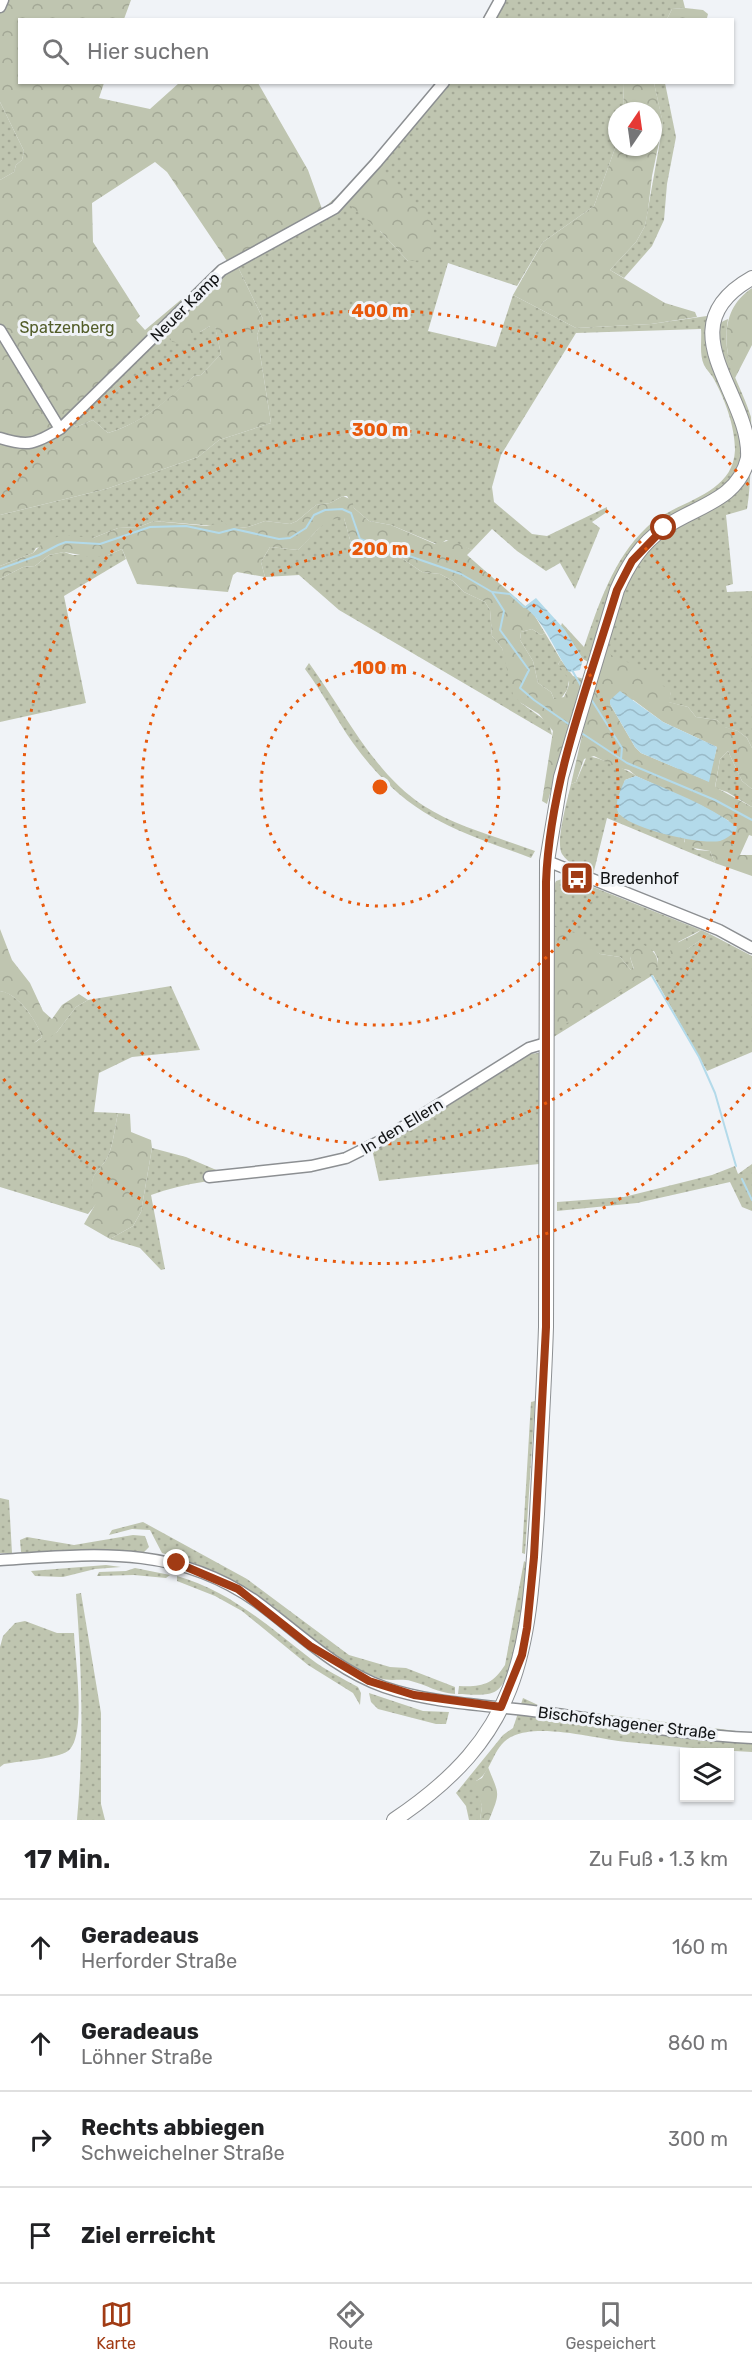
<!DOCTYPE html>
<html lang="de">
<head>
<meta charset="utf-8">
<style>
	:root { --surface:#fff; --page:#f6f6f6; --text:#202124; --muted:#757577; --line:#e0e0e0; --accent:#a13b14 }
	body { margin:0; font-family:Rubik,sans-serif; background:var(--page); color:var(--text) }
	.controls { position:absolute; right:18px; bottom:18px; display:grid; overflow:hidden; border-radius:0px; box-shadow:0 2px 4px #0004 }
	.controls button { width:54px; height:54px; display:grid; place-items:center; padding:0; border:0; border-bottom:2px solid var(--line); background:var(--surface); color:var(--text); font:30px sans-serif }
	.compass { position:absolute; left:608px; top:102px; width:54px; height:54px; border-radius:50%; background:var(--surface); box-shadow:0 2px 4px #0004; rotate:13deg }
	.stop { position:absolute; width:18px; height:18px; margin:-14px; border:4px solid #a13b14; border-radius:50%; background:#fff }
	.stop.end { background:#a13b14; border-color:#fff; box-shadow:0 2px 6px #0008 }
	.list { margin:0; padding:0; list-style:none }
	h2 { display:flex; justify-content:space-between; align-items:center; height:78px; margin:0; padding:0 24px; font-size:26px }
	h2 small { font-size:20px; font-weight:400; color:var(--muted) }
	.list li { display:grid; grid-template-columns:39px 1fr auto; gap:18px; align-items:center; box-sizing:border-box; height:96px; padding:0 24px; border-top:2px solid var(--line) }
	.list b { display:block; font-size:22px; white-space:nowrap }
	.list p { margin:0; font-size:20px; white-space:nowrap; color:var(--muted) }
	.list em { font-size:20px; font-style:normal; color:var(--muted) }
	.icon { flex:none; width:33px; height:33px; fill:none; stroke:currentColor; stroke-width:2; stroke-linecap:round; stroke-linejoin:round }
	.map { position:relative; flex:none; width:752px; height:1820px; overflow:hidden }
	.search { position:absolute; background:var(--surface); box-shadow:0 2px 4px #0004; left:18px; right:18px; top:18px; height:66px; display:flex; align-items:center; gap:15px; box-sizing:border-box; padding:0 21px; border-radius:0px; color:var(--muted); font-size:22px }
	.sheet { height:462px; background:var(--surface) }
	nav { display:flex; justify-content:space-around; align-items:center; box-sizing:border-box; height:84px; border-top:2px solid var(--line); background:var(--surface); font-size:16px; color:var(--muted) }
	nav a { display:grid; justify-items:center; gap:3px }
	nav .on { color:var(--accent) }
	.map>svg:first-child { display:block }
	.grass { fill:url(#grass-dots); fill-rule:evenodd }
	.forest { fill:url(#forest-crowns); fill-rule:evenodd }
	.water { fill:url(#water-waves) }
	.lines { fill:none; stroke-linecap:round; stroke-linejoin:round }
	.stream { stroke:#b3daea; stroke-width:2 }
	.minor-casing { stroke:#8c8f92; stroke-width:13 }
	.major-casing { stroke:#8c8f92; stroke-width:16 }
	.minor { stroke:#fff; stroke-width:10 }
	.major { stroke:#fff; stroke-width:14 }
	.route { stroke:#a13b14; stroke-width:8 }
	.ring { fill:none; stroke:#e8590c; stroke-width:3; stroke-dasharray:3 6 }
	.labels { text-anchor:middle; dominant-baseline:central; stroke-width:6; stroke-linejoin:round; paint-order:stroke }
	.street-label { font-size:16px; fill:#121415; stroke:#f0f3f7 }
	.park-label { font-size:16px; fill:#525d29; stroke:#f0f3f7 }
	.poi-label { font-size:16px; fill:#121415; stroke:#f0f3f7; text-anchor:start }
	.centre { fill:#e8590c; stroke:#f0f3f7; stroke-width:3 }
	.ring-label { font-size:18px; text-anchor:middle; font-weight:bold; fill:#e8590c; stroke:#f0f3f7; stroke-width:6; stroke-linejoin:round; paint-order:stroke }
</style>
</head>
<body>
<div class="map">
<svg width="752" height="1820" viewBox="0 0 752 1820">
	<defs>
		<pattern id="grass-dots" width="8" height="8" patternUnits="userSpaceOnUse" patternTransform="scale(1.5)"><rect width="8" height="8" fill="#bfc5b0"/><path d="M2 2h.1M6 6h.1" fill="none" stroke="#a3a896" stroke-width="1.8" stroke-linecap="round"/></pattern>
		<pattern id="forest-crowns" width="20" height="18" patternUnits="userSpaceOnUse" patternTransform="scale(1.5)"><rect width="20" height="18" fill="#bfc5b0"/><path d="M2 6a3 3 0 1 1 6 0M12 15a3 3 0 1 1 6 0" fill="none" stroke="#a3a896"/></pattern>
		<pattern id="water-waves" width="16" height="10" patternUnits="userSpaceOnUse" patternTransform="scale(1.5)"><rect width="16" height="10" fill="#b3daea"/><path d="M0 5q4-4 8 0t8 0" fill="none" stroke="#99bac8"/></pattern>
	</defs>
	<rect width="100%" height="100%" fill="#f0f3f7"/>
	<path class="grass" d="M494 0H683L685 8 672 9 667 19 482 20Z
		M438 83H623L624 111H617V143L594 206 543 242 517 286 448 263 428 331 496 347 513 295 576 328 651 324 707 316 706 324C715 327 720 322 728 319 721 363 739 379 751 417 752 438 751 488 747 509L726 515 733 584 726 586 727 592 752 591V748L747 738 738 731 724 727 717 720 696 717 688 707 668 702 671 692 588 709 581 736 569 727 588 662 583 659 561 626 562 623 584 647C599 604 613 559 647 527 675 500 733 497 735 450 735 426 724 396 712 376 709 372 706 369 704 365 699 354 702 340 701 329L576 333 501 455 492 487 494 502 532 534 547 536 607 507V512L592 522 600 528 575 589 560 563 546 571 517 551 492 529 472 550 446 540 439 545 391 525 369 521 354 508 347 496H343L330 503 316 505 297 521 290 524 265 521 248 527 239 528 154 521 139 527 118 528 93 538 76 539 36 548 33 553 0 566V515L106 489 198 457 219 440 271 423 257 335 263 319 237 265 322 214V209C367 174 402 126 438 83ZM433 228 432 237 408 261 380 231Z
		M654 83H665L676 137 667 184 664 220 652 246 624 278 610 270 636 242 645 226 663 124Z
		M0 102 24 151 22 160 16 165 14 172 0 180Z
		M210 326H215L221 354 201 375 194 376C165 402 146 421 108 433L93 420 76 427 71 422 167 331 200 332Z
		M333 518H344L352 547 403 559 422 572 440 574 453 581 464 592 485 602 490 610 492 636 502 648 521 703 549 723 552 735 339 610 299 575 265 577 261 562 270 547 298 550 325 522Z
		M122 549 126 559 64 596 86 703 0 722V579L23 567 35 566 49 555 64 552 73 555H108Z
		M532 629 541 635 545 633 561 660 558 664 570 676 567 690 560 700 554 699 551 692 538 683 533 661 520 640 521 632Z
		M309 663C344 711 373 773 424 806 457 827 498 837 535 851L531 858C450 828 406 816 353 743 336 719 323 693 305 669Z
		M728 751 742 781 752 789V807L727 792 715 788 720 759Z
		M587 756C595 756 629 770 636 776L625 780 617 807 619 814 650 829 685 838 684 842 697 850 710 851 715 863 607 818 593 875C583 869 568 864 562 854 555 842 568 798 571 784L576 782Z
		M568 877 701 930 678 942 687 949 710 934 752 956V1052L707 1071 653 975 552 1038 551 1030 657 967 658 959 654 951 630 957 634 970H631L620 957 600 954 552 926 553 887 556 881Z
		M171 986 200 1050 132 1057 99 1073 94 1112 118 1113C115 1126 114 1139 110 1151 102 1175 84 1169 97 1203L88 1214 0 1187V991C18 993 37 1021 42 1037L34 1043 57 1032 76 1007 88 1000Z
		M523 1048 528 1054 539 1053V1164L379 1181 372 1149C303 1181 222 1169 151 1195L165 1269 161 1270 140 1248 110 1239 133 1226 141 1212 152 1148 186 1157 221 1172 341 1157 371 1143Z
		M752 1164V1211L742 1207 730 1182 637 1203 557 1211V1202L624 1197 712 1175 735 1166 738 1174Z
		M535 1401 525 1554 522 1553 531 1402Z
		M0 1498 9 1500 12 1553H0Z
		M143 1522 247 1579 349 1655 390 1667 406 1668 455 1687V1694C438 1693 427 1685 411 1681 401 1678 390 1682 379 1678 334 1662 300 1626 262 1598 232 1577 197 1563 162 1553L150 1530 132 1529 109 1535 112 1530Z
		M133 1535 145 1536 149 1547 144 1552C103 1548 62 1553 21 1552L20 1540 27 1537 74 1545Z
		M524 1561 528 1564C525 1590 518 1677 496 1691 487 1697 469 1694 458 1694L459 1686C482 1687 492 1685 505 1665Z
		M106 1565 121 1567 95 1569 63 1577 35 1576 31 1571Z
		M135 1568 170 1575 166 1578 134 1575 97 1576 99 1572 126 1571Z
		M177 1576C230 1591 268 1626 311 1659 325 1670 342 1678 358 1687L361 1693 360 1705 353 1693 308 1665 242 1611 215 1596 177 1581Z
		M81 1593 101 1713V1804L105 1820H77C84 1742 82 1671 76 1594Z
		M25 1621 57 1633H74C75 1658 87 1737 68 1751 56 1759 20 1761 4 1764L0 1767V1647L3 1636 15 1623Z
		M369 1693 423 1711 449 1712 446 1724H436L378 1709 371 1702Z
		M523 1698 538 1705 571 1710 752 1733V1752C710 1750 669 1746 627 1742 597 1739 541 1723 513 1736 492 1745 493 1772 476 1781L482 1806 480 1820H469L466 1806 456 1793 503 1735 513 1728Z"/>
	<path class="forest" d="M0 0H131L124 19 20 20V82L104 83 99 98 150 109 179 83H258L308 170 322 209V214L237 265 263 319 257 335 271 423 219 440 198 457 106 489 0 515V180L14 172 16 165 22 160 24 151 0 102ZM155 162 167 172 227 261 145 330 136 320 140 316 93 242 92 203ZM210 326 215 327 221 354 201 375 194 376C165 401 146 421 108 433L93 420 76 427 71 422 167 331 172 342 185 343 194 332H200Z
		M685 8 703 10 708 14 707 18 667 19 672 9Z
		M623 83H654L663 123 652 176 648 210 645 226 636 242 610 270 665 303 695 312 697 317 651 324 576 328 513 295 543 242 594 206 617 143V147H653V111H624Z
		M380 166 433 224 434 235 428 260 408 261 380 231 345 201Z
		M752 288V345L734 380C724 346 719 310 752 288Z
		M343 496 352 500 354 508 369 521 391 525 435 544 451 540 472 550 467 555 533 613 545 633 541 635 532 629 521 632 520 640 533 661 538 683 551 692 554 699 564 697C574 675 568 681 558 664L561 660 573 676 584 679 547 804 542 801 553 731 539 714 521 703 513 695 502 648 492 636 490 610 485 602 464 592 453 581 440 574 422 572 403 559 352 547 344 518C323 517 313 537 298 550L270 547 261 562 265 577 237 572 233 575 228 592 137 584 122 549 108 555 91 557 64 552 49 555 35 566 23 567 0 579V566L33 553 44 542 62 535 93 538 118 528 139 527 154 521 207 526 216 524 221 520 229 526 239 528 248 527 265 521 290 524 297 521 316 505 330 503Z
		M609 654 659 676 662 685 671 692 669 702 688 707 696 717 717 720 725 727 738 731 747 738 752 748V789L742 781 728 751 720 759 715 787 752 807V836L749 835 740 855H752V876L715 863 710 851 684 846 685 838 704 841 729 821 702 806 636 776 629 770 618 768 594 756 584 759 576 782 571 784 588 709 600 668ZM624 693 663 722 717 747 708 781 641 753 635 747 610 704Z
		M552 926 575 933 600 954 620 957 631 970 634 969 630 957 634 950 644 945C654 951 658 955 658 967L556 1030H551Z
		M0 929 12 960 30 983 43 1011 52 1019 62 1005 79 994 88 1000 76 1007 57 1032 28 1053 27 1049 42 1037C36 1020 19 994 0 991Z
		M701 930 710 934 672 959 669 955C672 940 691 939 701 930Z
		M118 1113 130 1114 131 1132 151 1140 152 1148 141 1212 133 1226 110 1239 84 1224 96 1203C84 1169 102 1175 110 1151 114 1139 115 1126 118 1113Z
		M488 1767C499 1795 501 1791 489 1820H480L482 1806 474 1782 482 1778Z"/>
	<path class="water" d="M536 598 565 630 583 659 580 670 569 672C555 652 545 621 524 607Z
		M620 691 663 722 717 747 709 782 641 753 635 747 610 704V700Z
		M636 776C670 791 707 804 737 827L736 831C731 835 726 839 720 841 701 845 628 829 618 812 614 803 621 789 625 780Z"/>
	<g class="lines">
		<path class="stream" d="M0 569 39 555 58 545 66 542 100 544 150 527 186 526 219 533 234 529 279 539 290 538 306 528 314 515 325 510 342 509 351 513 360 539 461 574 492 592 504 611 500 630 529 670 520 688 534 700 570 725
			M492 592 510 594 524 607
			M572 670 581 686
			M591 699 622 748 621 759
			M583 734 627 763 715 800 752 820
			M652 976 699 1057 715 1093 736 1166
			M742 1179 752 1200"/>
		<defs>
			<path id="minor" d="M0 7 3 0
				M489 20 500 0
				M0 330 60 429
				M0 438C28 447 35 444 60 429L222 270 335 208 376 163 444 82
				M547 861 719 930 752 948
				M209 1177 311 1166 346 1158 382 1140 529 1048 546 1043
				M0 1560C94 1554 175 1544 257 1602 299 1633 334 1669 384 1687 433 1704 489 1705 541 1712 611 1721 681 1735 752 1738"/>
			<path id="major" d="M394 1820C521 1735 528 1656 537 1514 540 1452 544 1389 546 1327L547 861 561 777 617 590C628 565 641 544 664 528 695 506 738 501 748 458 752 394 663 328 752 278"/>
		</defs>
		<use href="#minor" class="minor-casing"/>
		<use href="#major" class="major-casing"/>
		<use href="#minor" class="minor"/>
		<use href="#major" class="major"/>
	</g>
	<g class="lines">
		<path class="route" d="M177 1563 238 1589 310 1646 369 1681 414 1695 501 1707 522 1655 527 1628 534 1557 546 1327V882C550 782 588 685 617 590L632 561 664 528"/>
	</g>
	<g class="ring">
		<circle cx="380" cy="787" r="119"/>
		<circle cx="380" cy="787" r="238"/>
		<circle cx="380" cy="787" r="357"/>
		<path d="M750 1087A476 476 0 0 1 2 1077M2 497A476 476 0 0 1 750 487"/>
	</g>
	<defs>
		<symbol id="bus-square" viewBox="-11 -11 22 22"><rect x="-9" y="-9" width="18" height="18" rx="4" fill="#a13b14" stroke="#f0f3f7"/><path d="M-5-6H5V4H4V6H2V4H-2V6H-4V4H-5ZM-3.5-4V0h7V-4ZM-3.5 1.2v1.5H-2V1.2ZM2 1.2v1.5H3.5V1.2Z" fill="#fff"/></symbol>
	</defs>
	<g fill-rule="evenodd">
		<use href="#bus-square" x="558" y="859" width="38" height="38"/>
	</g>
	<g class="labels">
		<g class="street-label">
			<text transform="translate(185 307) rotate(-45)">Neuer Kamp</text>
			<text transform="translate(402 1126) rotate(-31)">In den Ellern</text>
			<text transform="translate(627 1723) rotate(7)">Bischofshagener Straße</text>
		</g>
		<g class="park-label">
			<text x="67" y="327">Spatzenberg</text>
		</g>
		<g class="poi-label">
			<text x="600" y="878">Bredenhof</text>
		</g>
	</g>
	<circle cx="380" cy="787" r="9" class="centre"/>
	<g class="ring-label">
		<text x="380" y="317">400 m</text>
		<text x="380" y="436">300 m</text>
		<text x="380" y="555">200 m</text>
		<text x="380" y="674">100 m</text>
	</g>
</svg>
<div class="controls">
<button><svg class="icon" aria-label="layers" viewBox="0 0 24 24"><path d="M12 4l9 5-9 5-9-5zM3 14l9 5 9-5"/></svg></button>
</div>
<svg class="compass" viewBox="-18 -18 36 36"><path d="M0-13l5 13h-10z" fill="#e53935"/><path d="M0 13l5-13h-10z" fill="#757577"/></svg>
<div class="stop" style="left:664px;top:528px"></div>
<div class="stop end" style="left:177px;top:1563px"></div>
<div class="search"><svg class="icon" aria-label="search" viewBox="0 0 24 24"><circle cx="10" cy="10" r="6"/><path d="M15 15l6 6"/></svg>Hier suchen</div>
</div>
<section class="sheet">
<h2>17 Min.<small>Zu Fuß · 1.3 km</small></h2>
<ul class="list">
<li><svg class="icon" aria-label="ahead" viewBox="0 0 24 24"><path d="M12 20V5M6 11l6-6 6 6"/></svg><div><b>Geradeaus</b><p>Herforder Straße</p></div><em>160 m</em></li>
<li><svg class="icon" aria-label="ahead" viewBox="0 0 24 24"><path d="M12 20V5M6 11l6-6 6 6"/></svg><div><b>Geradeaus</b><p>Löhner Straße</p></div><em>860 m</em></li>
<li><svg class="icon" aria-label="right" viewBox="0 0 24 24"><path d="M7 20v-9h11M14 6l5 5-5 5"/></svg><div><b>Rechts abbiegen</b><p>Schweichelner Straße</p></div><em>300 m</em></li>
<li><svg class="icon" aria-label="arrive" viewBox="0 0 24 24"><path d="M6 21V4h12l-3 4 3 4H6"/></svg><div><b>Ziel erreicht</b></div></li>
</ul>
</section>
<nav>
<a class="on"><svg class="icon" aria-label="map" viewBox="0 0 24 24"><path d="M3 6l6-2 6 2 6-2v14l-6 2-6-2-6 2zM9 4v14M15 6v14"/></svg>Karte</a>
<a><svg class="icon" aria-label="directions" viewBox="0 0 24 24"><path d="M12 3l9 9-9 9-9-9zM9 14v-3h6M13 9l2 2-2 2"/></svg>Route</a>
<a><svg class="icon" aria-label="saved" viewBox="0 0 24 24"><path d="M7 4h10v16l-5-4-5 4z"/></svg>Gespeichert</a>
</nav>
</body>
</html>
